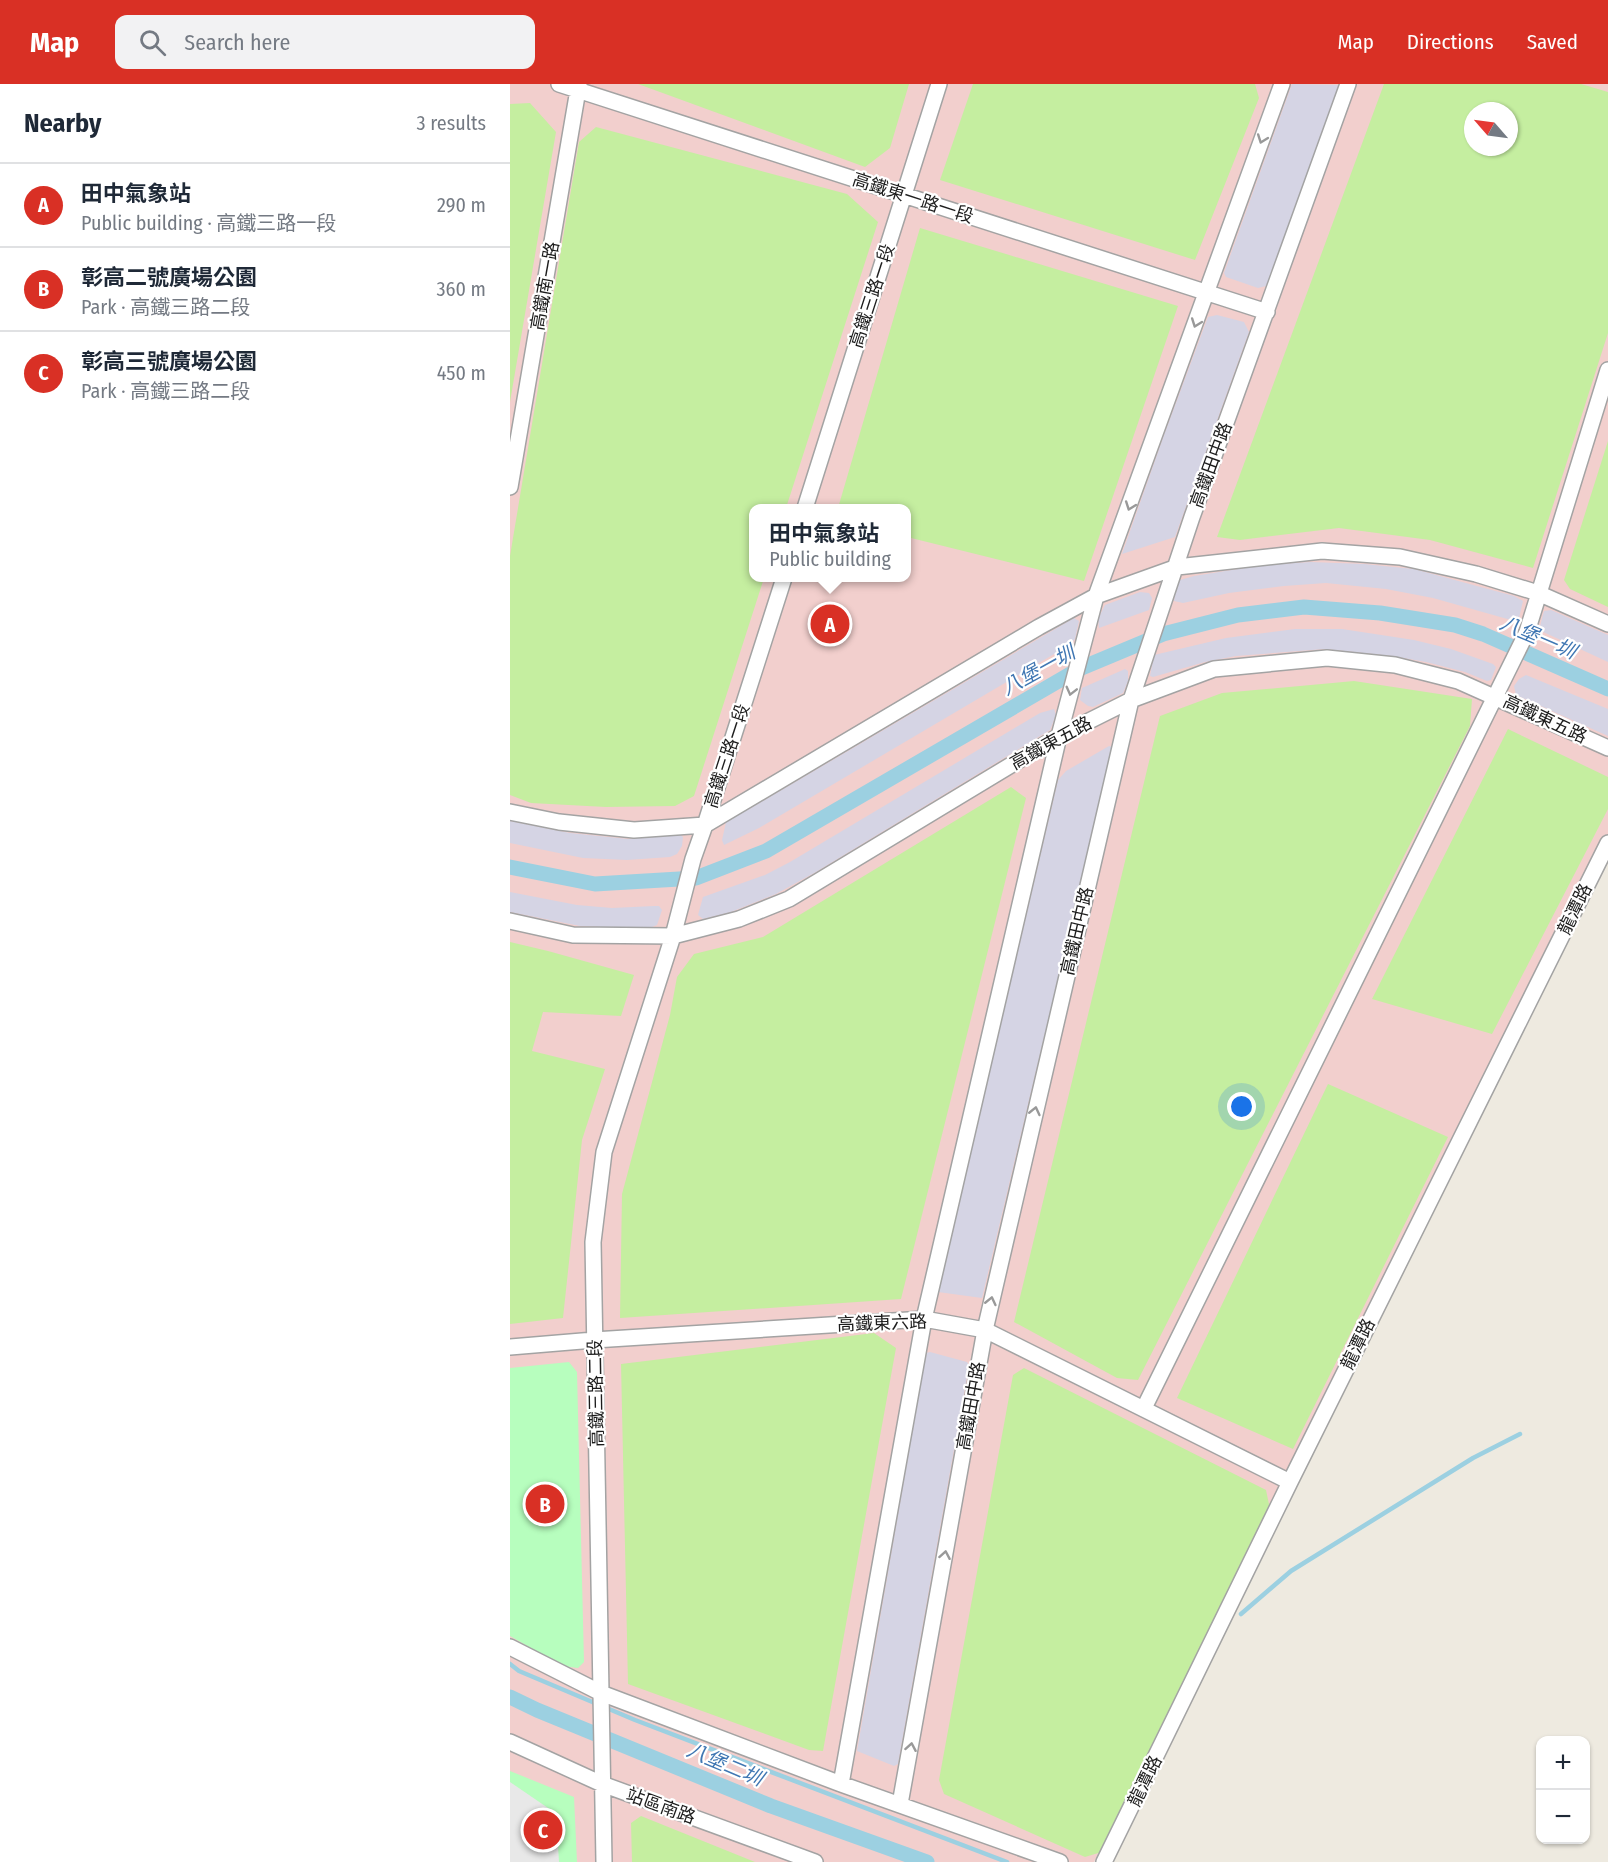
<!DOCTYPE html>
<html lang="en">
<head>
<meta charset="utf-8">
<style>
	:root { --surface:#fff; --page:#f2f2f3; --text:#1f2937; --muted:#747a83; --line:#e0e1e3; --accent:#d93025 }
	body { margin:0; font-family:"Fira Sans Condensed","Noto Sans TC",sans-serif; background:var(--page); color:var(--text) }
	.controls { position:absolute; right:18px; bottom:18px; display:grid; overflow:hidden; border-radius:12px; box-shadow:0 2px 4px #0004 }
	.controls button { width:54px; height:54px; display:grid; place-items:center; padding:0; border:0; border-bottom:2px solid var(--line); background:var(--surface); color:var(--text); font:30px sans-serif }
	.compass { position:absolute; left:954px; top:18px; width:54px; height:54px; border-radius:50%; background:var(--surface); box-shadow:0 2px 4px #0004; rotate:298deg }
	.you { position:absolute; left:732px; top:1023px; width:21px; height:21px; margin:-15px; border:4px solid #fff; border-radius:50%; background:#1a73e8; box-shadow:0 0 0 9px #1a73e833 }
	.badge { display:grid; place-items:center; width:39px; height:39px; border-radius:50%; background:var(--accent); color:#fff; font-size:20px; font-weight:700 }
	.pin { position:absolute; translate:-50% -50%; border:3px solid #fff; box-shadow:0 2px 6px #0006 }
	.popup { position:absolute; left:239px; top:420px; width:162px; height:78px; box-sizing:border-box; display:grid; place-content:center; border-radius:12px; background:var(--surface); filter:drop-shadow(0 2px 4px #0005); font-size:20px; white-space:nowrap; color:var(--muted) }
	.popup b { font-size:22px; color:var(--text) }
	.popup::after { content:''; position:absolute; left:50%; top:100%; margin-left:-12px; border:12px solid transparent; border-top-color:var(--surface) }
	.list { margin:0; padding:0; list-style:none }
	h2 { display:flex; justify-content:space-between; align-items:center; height:78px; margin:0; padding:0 24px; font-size:26px }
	h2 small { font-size:20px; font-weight:400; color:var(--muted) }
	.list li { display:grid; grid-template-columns:39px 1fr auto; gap:18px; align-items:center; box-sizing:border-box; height:84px; padding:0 24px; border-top:2px solid var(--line) }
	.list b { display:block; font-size:22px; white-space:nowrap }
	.list p { margin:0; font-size:20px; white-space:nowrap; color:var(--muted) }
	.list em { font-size:20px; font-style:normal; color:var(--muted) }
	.icon { flex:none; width:33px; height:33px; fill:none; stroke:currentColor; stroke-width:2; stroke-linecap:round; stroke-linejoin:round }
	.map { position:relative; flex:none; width:1098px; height:1778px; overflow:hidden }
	header { display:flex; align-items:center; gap:36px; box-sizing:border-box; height:84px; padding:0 30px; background:var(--accent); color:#fff }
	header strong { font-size:28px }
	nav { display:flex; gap:33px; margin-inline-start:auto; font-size:21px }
	.search { width:420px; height:54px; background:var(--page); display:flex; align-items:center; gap:15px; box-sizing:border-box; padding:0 21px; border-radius:12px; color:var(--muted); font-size:22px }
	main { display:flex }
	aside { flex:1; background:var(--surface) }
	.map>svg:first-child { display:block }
	.commercial { fill:#f2cfcd; fill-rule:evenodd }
	.grass { fill:#c5eea0; fill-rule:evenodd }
	.park { fill:#b7febe }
	.parking { fill:#e8e8e8 }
	.plaza { fill:#d5d4e4 }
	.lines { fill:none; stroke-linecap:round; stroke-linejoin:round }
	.stream { stroke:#9cd0e1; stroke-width:4.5 }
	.canal { stroke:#9cd0e1; stroke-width:15 }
	.minor-casing { stroke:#a3a3a3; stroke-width:18 }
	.minor { stroke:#fff; stroke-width:15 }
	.oneway { stroke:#999 }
	.labels { text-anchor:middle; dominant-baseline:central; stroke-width:4.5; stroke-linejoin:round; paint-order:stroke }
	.street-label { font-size:18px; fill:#1c1c1c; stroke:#fff }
	.water-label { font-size:20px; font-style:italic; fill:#4077b3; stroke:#fff }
</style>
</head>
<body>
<header>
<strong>Map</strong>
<div class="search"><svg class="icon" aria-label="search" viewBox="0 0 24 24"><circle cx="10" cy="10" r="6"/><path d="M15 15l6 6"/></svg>Search here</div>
<nav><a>Map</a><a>Directions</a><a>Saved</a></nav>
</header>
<main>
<aside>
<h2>Nearby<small>3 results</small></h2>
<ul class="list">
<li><span class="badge">A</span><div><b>田中氣象站</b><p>Public building · 高鐵三路一段</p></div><em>290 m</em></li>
<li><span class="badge">B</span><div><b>彰高二號廣場公園</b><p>Park · 高鐵三路二段</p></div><em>360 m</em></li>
<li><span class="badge">C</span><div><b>彰高三號廣場公園</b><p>Park · 高鐵三路二段</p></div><em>450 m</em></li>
</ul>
</aside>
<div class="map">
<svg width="1098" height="1778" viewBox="0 0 1098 1778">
	<rect width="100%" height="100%" fill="#eeeae0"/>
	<path class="commercial" d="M0 0H1098V750L584 1778H0ZM963 27H999V63H963ZM244 424H397V494H244Z"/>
	<path class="grass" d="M128 0H399L380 64 355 83Z
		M463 0H745L749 14 685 176 430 96Z
		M874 0H1071L1098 8V249L1023 484 920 456 829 444 730 456 707 453ZM963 27H999V63H963Z
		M20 19 46 48 0 318V20Z
		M86 43 337 110 368 138 276 424H244V494H254L184 712 165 722 96 723 21 719 0 711V472L69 58Z
		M410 144 668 222 574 497 397 453V424H328Z
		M1098 357V523L1060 505 1054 496Z
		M844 597 962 615 960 642 628 1296 607 1294 504 1238 650 632 712 609Z
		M998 645 1098 693V725L982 950 862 915Z
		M501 703 516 714 391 1215 110 1234 112 1110 160 931 167 893 184 870 253 853Z
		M0 858 38 867 124 891 111 932 33 928 22 967 95 985 72 1056 53 1234 0 1240Z
		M818 1000 938 1053 783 1365 667 1314Z
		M364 1249 386 1264 313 1667 299 1666 118 1600 111 1280Z
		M514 1284 756 1406 760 1425 595 1767 575 1773 434 1710 429 1696 503 1291Z
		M131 1732 245 1778H122L121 1739Z"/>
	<path class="park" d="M59 1278 67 1288 74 1578 68 1584 52 1582 0 1552V1284Z
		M0 1687 64 1713 67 1778H0Z"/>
	<path class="parking" d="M0 1698 41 1726 47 1746 49 1778H0Z"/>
	<path class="plaza" d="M782 0 829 1 758 198 756 202 748 204 716 193 714 189Z
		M707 231 734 238 739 248 665 453 612 470 654 351 698 233Z
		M801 478 854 480 904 485 1004 512 1013 517 1008 538 923 514 876 505 816 499 774 502 719 509 673 519 664 517 666 503 670 496 684 492 753 481Z
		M630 508 639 509 642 514 639 526 589 544 588 535 595 521Z
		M1041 526 1098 551V578L1029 546 1034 527Z
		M564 534 569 537 565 555 561 560 249 744 214 761 212 756 217 734 241 724Z
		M785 545H832L904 556 941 565 983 580 986 583 981 596 977 597 955 588 916 578 882 572 815 565 726 572 695 578 643 593 640 592 644 571 716 554Z
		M615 585 618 587V597L613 609 583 623 578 622 570 616 572 604Z
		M1016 591 1098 625V652L1006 611 1004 602 1009 595Z
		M544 625 546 631 540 646 306 788 266 810 221 828 193 835 188 831 193 813 255 791 280 778 530 629Z
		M599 662 603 663 472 1214 428 1208 548 696 556 687Z
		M0 737 60 749 118 755 168 749 173 753 172 762 167 770 160 773 117 776 73 774 0 759Z
		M0 808 67 821 102 824 144 822H149L152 826 147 841 142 843 113 844 70 842 0 828Z
		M420 1268 457 1278 459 1281 388 1680 384 1682 347 1667 416 1269Z"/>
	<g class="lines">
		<path class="stream" d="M731 1530 781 1487 963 1374 1010 1350
			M0 1580 9 1587 125 1636 497 1778"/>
		<path class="canal" d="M0 783 85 800 186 794 256 767 569 585 653 550 728 531 794 523 870 529 945 541 973 550 1098 605
			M0 1613 27 1626 261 1722 417 1778"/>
		<defs>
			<path id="minor" d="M49 0 757 228
				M0 403 69 0
				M295 424 429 0
				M0 728 49 738 124 746 195 741 529 543 586 512 667 483 812 467 890 473 966 490 1028 509 1098 540
				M0 837 63 851 163 852 229 835 279 815 549 652 621 616 704 585 817 574 885 581 948 597 1098 664
				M0 1263 84 1256 414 1235 475 1246 780 1398
				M634 1324 1017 548 1098 286
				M0 1563 91 1609 331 1700 550 1778
				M0 1658 92 1700 305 1778
				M331 1700 414 1235 549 652 586 512 772 0
				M390 1720 475 1246 621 616 682 433 838 0
				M94 1778 83 1158 94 1068 163 852 183 775 195 741 274 494
				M594 1778 780 1398 1098 759"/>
		</defs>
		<use href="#minor" class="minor-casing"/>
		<use href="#minor" class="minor"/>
	</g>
	<defs><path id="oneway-chevron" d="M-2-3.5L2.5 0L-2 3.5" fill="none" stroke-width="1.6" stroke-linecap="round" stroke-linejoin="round" transform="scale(1.5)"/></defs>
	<g class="oneway">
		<use href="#oneway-chevron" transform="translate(752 55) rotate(110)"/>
		<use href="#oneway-chevron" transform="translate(686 239) rotate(110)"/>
		<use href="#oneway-chevron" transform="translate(620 422) rotate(110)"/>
		<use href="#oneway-chevron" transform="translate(561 607) rotate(104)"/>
		<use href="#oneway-chevron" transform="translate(525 1027) rotate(-77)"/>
		<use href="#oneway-chevron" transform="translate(481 1217) rotate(-77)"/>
		<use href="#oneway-chevron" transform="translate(435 1471) rotate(-80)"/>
		<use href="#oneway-chevron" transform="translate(401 1663) rotate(-80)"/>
	</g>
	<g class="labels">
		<g class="street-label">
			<text transform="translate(403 114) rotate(18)">高鐵東一路一段</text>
			<text transform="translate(35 202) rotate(-80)">高鐵南一路</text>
			<text transform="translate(362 212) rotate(-72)">高鐵三路一段</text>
			<text transform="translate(701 381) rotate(-70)">高鐵田中路</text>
			<text transform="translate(1035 635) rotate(25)">高鐵東五路</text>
			<text transform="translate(541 659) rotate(-29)">高鐵東五路</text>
			<text transform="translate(217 672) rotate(-72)">高鐵三路一段</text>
			<text transform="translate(1065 825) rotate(-64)">龍潭路</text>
			<text transform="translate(567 847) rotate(-77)">高鐵田中路</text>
			<text transform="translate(372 1239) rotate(-2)">高鐵東六路</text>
			<text transform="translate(848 1260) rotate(-64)">龍潭路</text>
			<text transform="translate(86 1309) rotate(-91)">高鐵三路二段</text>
			<text transform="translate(461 1322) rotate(-80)">高鐵田中路</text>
			<text transform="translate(635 1697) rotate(-64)">龍潭路</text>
			<text transform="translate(151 1722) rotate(20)">站區南路</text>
		</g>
		<g class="water-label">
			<text transform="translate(1028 553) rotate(23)">八堡一圳</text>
			<text transform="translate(528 586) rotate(-29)">八堡一圳</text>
			<text transform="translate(215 1680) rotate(23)">八堡二圳</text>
		</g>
	</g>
</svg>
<div class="controls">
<button>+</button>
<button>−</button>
</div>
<svg class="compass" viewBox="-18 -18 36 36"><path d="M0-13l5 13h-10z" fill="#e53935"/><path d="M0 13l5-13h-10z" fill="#747a83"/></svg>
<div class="you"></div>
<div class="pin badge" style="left:320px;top:540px">A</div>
<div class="popup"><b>田中氣象站</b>Public building</div>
<div class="pin badge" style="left:35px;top:1420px">B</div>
<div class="pin badge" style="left:33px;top:1746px">C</div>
</div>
</main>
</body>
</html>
